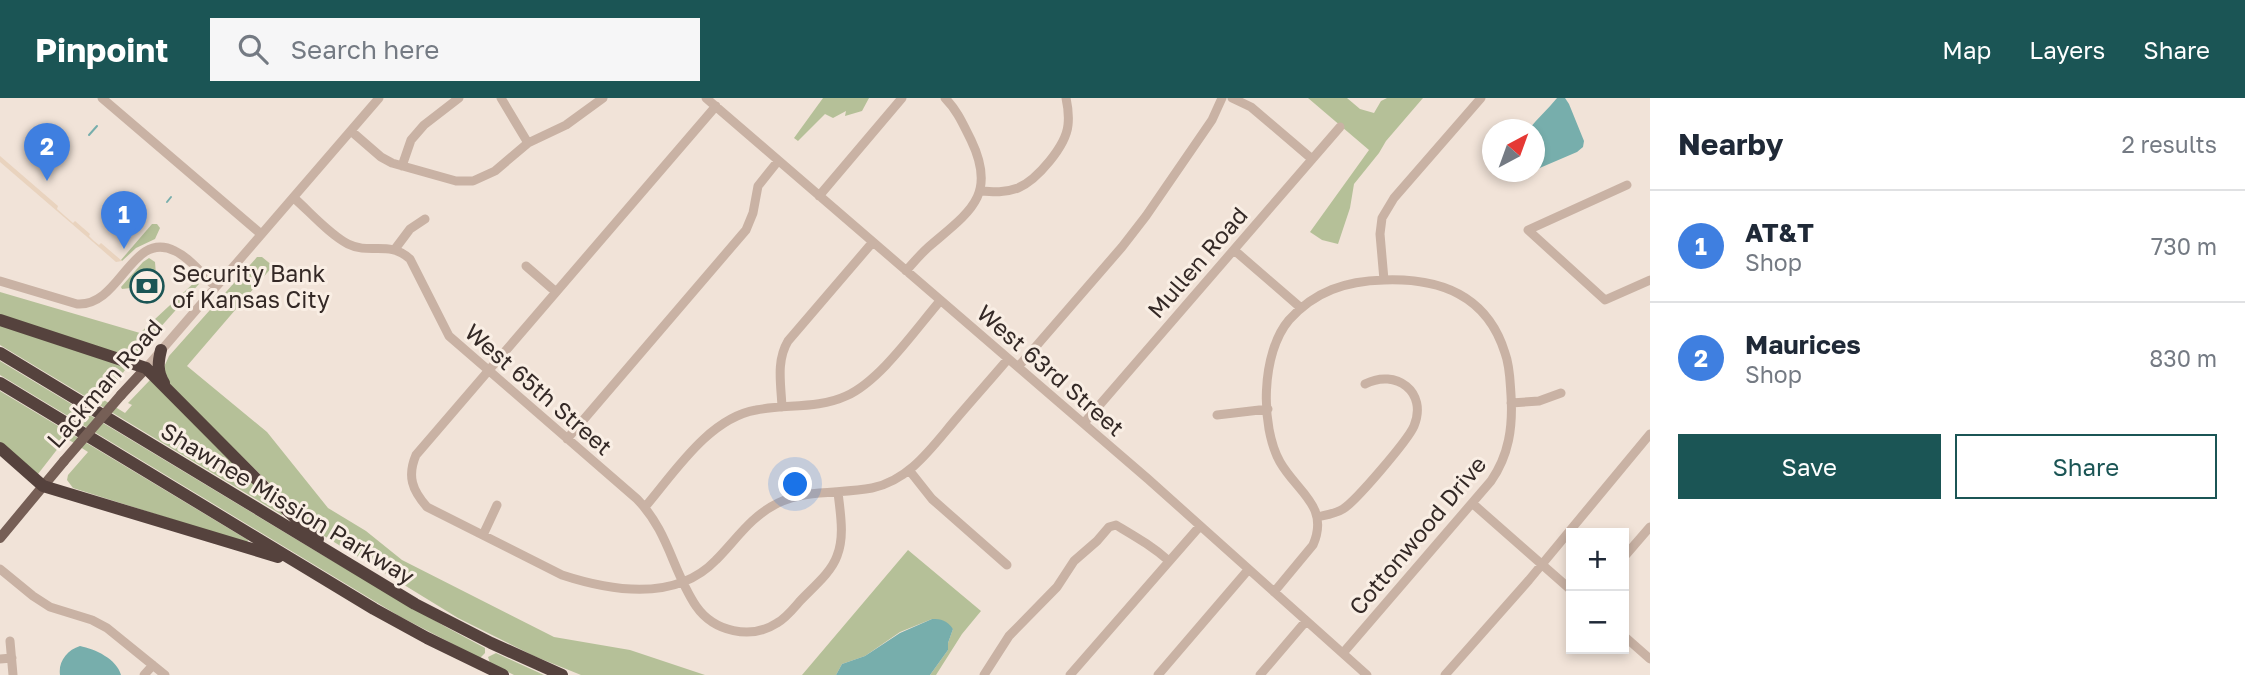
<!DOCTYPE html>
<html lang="en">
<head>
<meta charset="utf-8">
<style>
	:root { --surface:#fff; --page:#f6f6f7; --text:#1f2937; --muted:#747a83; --line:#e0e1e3; --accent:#1b5555 }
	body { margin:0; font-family:"Golos Text",sans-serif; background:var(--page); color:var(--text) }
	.controls { position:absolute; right:21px; bottom:21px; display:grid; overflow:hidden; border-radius:0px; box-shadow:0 4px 10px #0003 }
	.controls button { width:63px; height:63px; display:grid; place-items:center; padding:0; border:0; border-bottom:2px solid var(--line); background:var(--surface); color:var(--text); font:35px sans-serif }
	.compass { position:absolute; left:1482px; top:21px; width:63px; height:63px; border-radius:50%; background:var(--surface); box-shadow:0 4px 10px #0003; rotate:41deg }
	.you { position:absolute; left:796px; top:387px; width:24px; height:24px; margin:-18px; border:5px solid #fff; border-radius:50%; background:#1a73e8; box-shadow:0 0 0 10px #1a73e833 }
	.badge { display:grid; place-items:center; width:46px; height:46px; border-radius:50%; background:var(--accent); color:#fff; font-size:23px; font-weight:700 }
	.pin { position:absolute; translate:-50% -58px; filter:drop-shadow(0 2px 4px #0008) }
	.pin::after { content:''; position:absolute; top:37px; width:24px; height:21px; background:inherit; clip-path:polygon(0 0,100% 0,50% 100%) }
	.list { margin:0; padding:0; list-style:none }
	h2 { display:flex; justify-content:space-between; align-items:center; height:91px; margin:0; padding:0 28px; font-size:30px }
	h2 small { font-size:23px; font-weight:400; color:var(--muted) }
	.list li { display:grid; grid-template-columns:46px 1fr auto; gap:21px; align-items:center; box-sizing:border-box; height:112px; padding:0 28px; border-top:2px solid var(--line) }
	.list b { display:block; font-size:26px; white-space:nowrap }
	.list p { margin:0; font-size:23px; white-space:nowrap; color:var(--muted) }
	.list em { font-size:23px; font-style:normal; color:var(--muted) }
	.actions { display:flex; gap:14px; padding:21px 28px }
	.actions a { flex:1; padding:16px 0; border:2px solid var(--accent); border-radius:0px; text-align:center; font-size:24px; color:var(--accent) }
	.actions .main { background:var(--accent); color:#fff }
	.icon { flex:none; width:38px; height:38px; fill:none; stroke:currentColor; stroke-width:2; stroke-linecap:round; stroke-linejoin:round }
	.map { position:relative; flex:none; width:1650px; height:577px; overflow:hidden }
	header { display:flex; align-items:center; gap:42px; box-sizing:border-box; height:98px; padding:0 35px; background:var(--accent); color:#fff }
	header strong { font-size:33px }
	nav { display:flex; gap:38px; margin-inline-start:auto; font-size:24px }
	.search { width:490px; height:63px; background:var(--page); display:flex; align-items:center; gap:18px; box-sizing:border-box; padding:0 24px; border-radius:0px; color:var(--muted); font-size:26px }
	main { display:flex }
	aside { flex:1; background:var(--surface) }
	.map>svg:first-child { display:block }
	.green { fill:#b5c098 }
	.plaza { fill:#e9d3be }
	.water { fill:#77aeac }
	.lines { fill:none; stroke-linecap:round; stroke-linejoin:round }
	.stream { stroke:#77aeac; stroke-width:2 }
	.minor { stroke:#c9b2a4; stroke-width:9 }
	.major { stroke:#765f56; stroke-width:10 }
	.highway { stroke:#55423d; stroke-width:12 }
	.major-bridge { stroke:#765f56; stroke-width:10 }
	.labels { text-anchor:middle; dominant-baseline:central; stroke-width:6; stroke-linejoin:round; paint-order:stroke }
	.street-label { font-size:23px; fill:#342926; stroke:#f9eee4 }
	.poi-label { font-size:23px; fill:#342926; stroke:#f9eee4; text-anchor:start }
</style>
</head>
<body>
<header>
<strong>Pinpoint</strong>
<div class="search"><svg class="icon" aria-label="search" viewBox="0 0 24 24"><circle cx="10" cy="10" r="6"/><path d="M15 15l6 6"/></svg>Search here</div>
<nav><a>Map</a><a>Layers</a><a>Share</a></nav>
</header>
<main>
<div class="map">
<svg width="1650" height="577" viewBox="0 0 1650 577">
	<rect width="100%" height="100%" fill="#f1e3d8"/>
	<path class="green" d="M823 0H869L862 13 845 18 846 13 833 20 825 16 798 43 794 40Z
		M1308 0H1347L1360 11 1374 15 1381 3 1387 0H1423L1386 43 1379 55 1354 86 1350 110 1338 146 1322 142 1310 134 1369 52Z
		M152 126H157L160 130 155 141 136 150 122 163 121 162Z
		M257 159H262L273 168 187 268 267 334 328 410 366 433 402 462 554 539 630 552 705 577H581L534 558 458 520 321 436 168 286 164 269 169 258Z
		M149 160 155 164 156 177H152V174H140V184L131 190 122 191 121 189 143 164Z
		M197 182 199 186 133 260 0 220V194L140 235Z
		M0 227 121 266 125 272 109 294 106 292 99 299 125 315 132 307 128 305 150 282 285 413 282 417 0 247Z
		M0 263 319 455 446 529 485 550V555L480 560 399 518 0 277Z
		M0 293 248 442 247 445 73 390 67 382 68 377 88 354 66 340 38 376 0 344Z
		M908 452 981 513 962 536 936 577H930L948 552V545L953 531 932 521 900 534 865 558 842 566 836 577H802Z
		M496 555 544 577H514L490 565 488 559Z"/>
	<path class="plaza" d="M0 58 58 108 57 111 73 125 75 123 90 136 89 138 94 143 99 147 101 145 122 163 116 164 93 144 0 64Z"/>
	<path class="water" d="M1557 0H1565L1569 6 1584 43 1583 49 1577 54 1535 72 1534 32 1529 31C1538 20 1548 11 1557 0Z
		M932 521C941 521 947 522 953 531L948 545V552L930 577H836L842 566 865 558 900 535Z
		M80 548C95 551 117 561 121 577H60C58 564 67 552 80 548Z"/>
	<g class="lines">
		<path class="stream" d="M89 37 97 28
			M167 104 171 99"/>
		<path class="minor" d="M102 0 261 136
			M501 0 528 45
			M706 0 1148 381 1367 577
			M1232 0 1251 9 1312 61
			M716 8 416 357C407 378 412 392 427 409L562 477C611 493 676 504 716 462 736 442 751 418 778 405 807 391 841 396 872 390 910 382 932 349 956 321 973 301 991 281 1008 261
			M351 33 381 59 392 65 456 83H473L495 73 528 45 566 27 603 0
			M402 68 411 42 424 27 459 0
			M1627 87 1528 132 1605 202 1650 182
			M980 93C993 94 1005 95 1018 90 1037 82 1066 48 1068 27 1069 18 1068 9 1066 0
			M819 98 902 0
			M294 100C310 114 329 136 348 146 370 157 389 142 410 161L449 238 637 401C669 434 672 472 696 508 714 534 751 542 777 525 786 520 793 511 800 503 812 490 831 475 837 458 845 438 840 414 838 394
			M395 151 410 131 425 121
			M1234 152 1301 210
			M526 168 556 194
			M906 173C914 164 922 154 932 146 971 113 997 96 971 42 963 26 957 12 945 0
			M1384 182 1380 136 1382 120 1394 100 1481 0
			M0 183 77 206C121 209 131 131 175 153 190 160 203 177 216 189
			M1018 269 1122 149 1146 118 1212 22 1222 0
			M146 270 379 0
			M1511 305 1539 303 1561 295
			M782 309C781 286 776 263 788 243L872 145
			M1217 317 1268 311
			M1084 325 1340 29
			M567 341 746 132 753 115 758 88 778 63
			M909 372 932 401 1007 467
			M1472 405 1571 492
			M645 409C674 375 709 320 756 312 785 306 818 311 846 298 880 283 915 232 940 203
			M1317 419C1326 417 1335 416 1343 411 1356 403 1408 342 1414 328 1428 294 1396 270 1365 286
			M483 437 497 407
			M1624 459 1650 429
			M0 471 33 498 50 509 92 522 107 530 165 577
			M1274 494 1313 447C1330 408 1297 394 1280 364 1260 328 1261 255 1289 222 1315 193 1346 183 1384 182 1440 180 1487 197 1505 255 1510 268 1510 283 1511 297 1513 329 1509 357 1491 383L1343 555
			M1624 538 1650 561
			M10 543 13 577
			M0 561 12 560
			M144 577 153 567
			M984 577 1009 538 1057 489 1074 463 1097 443 1109 429 1116 427C1136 439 1152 448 1169 463
			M1070 577 1200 428
			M1158 577 1248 472
			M1260 577 1306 523
			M1445 577 1529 482 1650 336"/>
		<path class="major" d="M121 297 146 270
			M0 440 64 363"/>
		<path class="highway" d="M0 222 146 270 286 411 318 441
			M161 252C158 264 157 274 164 285
			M0 255 415 506 491 545 562 577
			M0 285 374 511 427 540 503 577
			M0 350 43 388 278 459"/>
		<path class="major-bridge" d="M64 363 121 297"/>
	</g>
	<defs>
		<symbol id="bank-ring" viewBox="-11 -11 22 22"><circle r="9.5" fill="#f9eee4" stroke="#1b5555" stroke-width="1.5"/><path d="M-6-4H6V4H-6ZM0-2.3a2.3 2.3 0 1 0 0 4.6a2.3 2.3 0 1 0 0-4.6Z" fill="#1b5555"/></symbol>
	</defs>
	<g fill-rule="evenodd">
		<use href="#bank-ring" x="128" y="169" width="38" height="38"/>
	</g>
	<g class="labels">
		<g class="street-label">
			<text transform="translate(1197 164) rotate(-49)">Mullen Road</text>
			<text transform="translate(1051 272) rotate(41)">West 63rd Street</text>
			<text transform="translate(104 285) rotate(-49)">Lackman Road</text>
			<text transform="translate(539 291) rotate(41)">West 65th Street</text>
			<text transform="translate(288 405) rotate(31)">Shawnee Mission Parkway</text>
			<text transform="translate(1417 437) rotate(-50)">Cottonwood Drive</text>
		</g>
		<g class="poi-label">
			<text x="172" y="175">Security Bank<tspan x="172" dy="26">of Kansas City</tspan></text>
		</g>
	</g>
</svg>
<div class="controls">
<button>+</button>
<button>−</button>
</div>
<svg class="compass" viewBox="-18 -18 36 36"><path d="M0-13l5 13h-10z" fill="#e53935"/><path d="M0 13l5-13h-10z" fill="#747a83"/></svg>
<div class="you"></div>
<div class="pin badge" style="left:124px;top:151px;background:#3f7fe0">1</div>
<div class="pin badge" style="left:47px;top:83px;background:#3f7fe0">2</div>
</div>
<aside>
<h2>Nearby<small>2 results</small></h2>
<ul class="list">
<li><span class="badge" style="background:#3f7fe0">1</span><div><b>AT&amp;T</b><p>Shop</p></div><em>730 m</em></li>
<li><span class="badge" style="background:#3f7fe0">2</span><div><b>Maurices</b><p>Shop</p></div><em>830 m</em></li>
</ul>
<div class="actions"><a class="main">Save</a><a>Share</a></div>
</aside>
</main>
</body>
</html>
